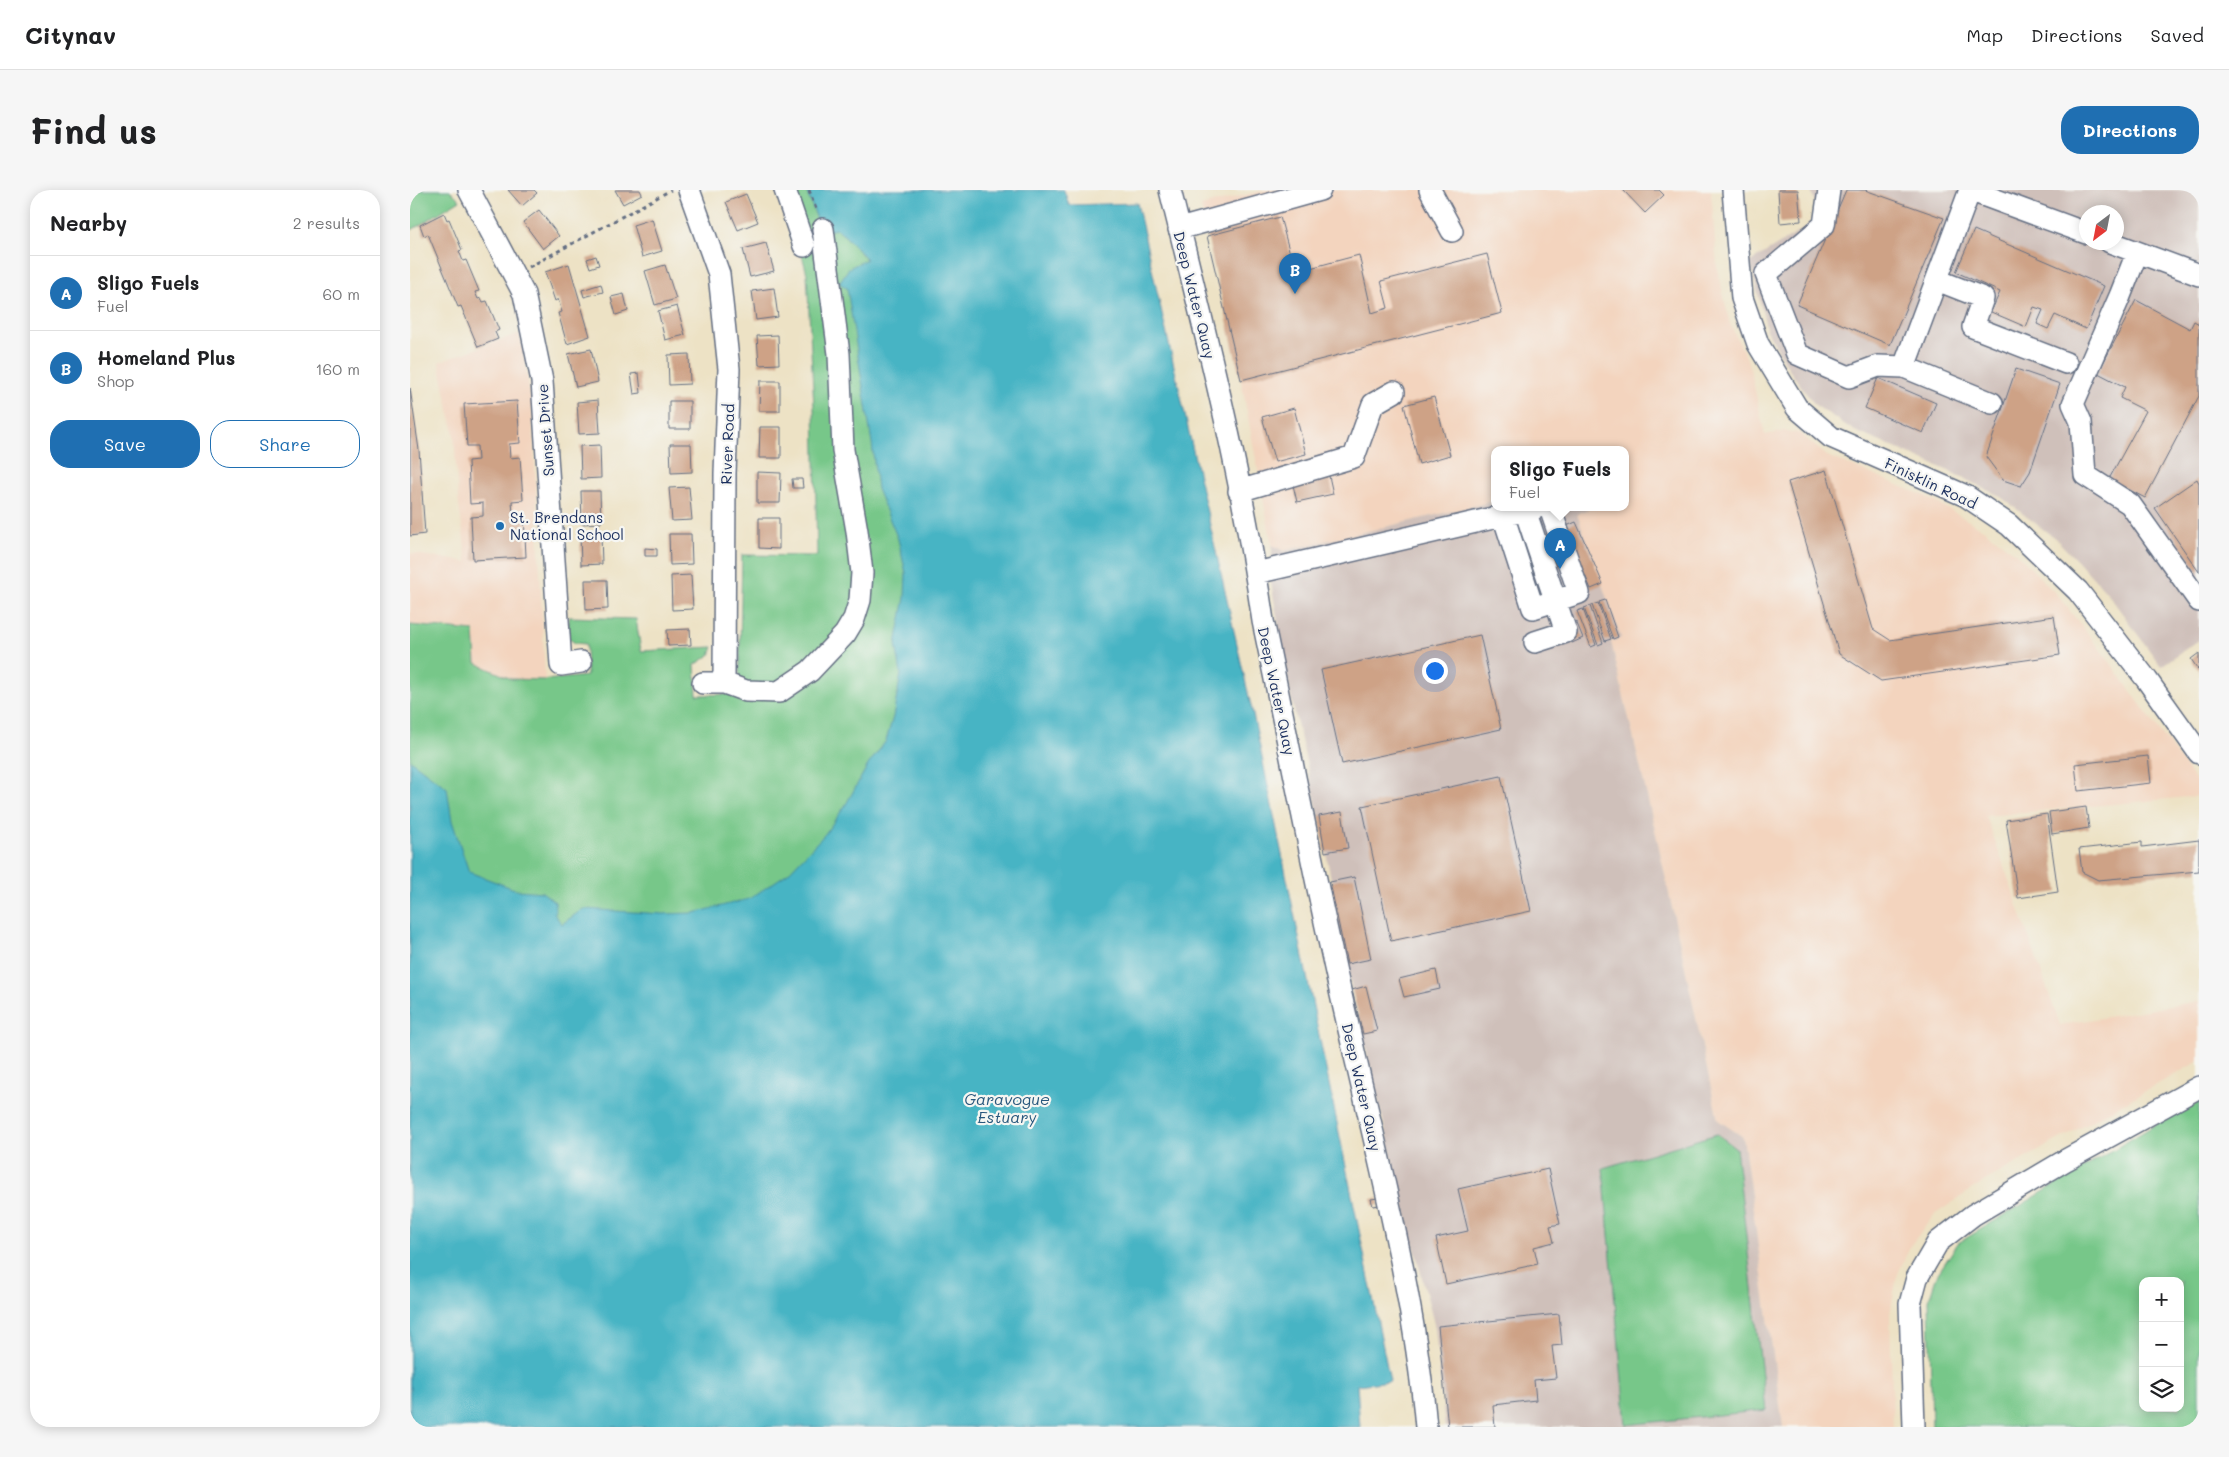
<!DOCTYPE html>
<html lang="en">
<head>
<meta charset="utf-8">
<style>
	:root { --surface:#fff; --page:#f6f6f6; --text:#202124; --muted:#757577; --line:#e0e0e0; --accent:#1f6fb2 }
	body { margin:0; font-family:Mali,sans-serif; background:var(--page); color:var(--text) }
	.controls { position:absolute; right:15px; bottom:15px; display:grid; overflow:hidden; border-radius:10px; box-shadow:0 2px 12px #0003 }
	.controls button { width:45px; height:45px; display:grid; place-items:center; padding:0; border:0; border-bottom:1px solid var(--line); background:var(--surface); color:var(--text); font:25px sans-serif }
	.compass { position:absolute; left:1669px; top:15px; width:45px; height:45px; border-radius:50%; background:var(--surface); box-shadow:0 2px 12px #0003; rotate:212deg }
	.you { position:absolute; left:1024px; top:480px; width:18px; height:18px; margin:-12px; border:4px solid #fff; border-radius:50%; background:#1a73e8; box-shadow:0 0 0 8px #1a73e833 }
	.badge { display:grid; place-items:center; width:32px; height:32px; border-radius:50%; background:var(--accent); color:#fff; font-size:16px; font-weight:700 }
	.pin { position:absolute; translate:-50% -41px; filter:drop-shadow(0 1px 2px #0008) }
	.pin::after { content:''; position:absolute; top:26px; width:18px; height:15px; background:inherit; clip-path:polygon(0 0,100% 0,50% 100%) }
	.popup { position:absolute; left:1081px; top:256px; width:138px; height:65px; box-sizing:border-box; display:grid; place-content:center; border-radius:10px; background:var(--surface); filter:drop-shadow(0 1px 4px #0005); font-size:16px; white-space:nowrap; color:var(--muted) }
	.popup b { font-size:19px; color:var(--text) }
	.popup::after { content:''; position:absolute; left:50%; top:100%; margin-left:-10px; border:10px solid transparent; border-top-color:var(--surface) }
	.list { margin:0; padding:0; list-style:none }
	h2 { display:flex; justify-content:space-between; align-items:center; height:65px; margin:0; padding:0 20px; font-size:21px }
	h2 small { font-size:16px; font-weight:400; color:var(--muted) }
	.list li { display:grid; grid-template-columns:32px 1fr auto; gap:15px; align-items:center; box-sizing:border-box; height:75px; padding:0 20px; border-top:1px solid var(--line) }
	.list b { display:block; font-size:19px; white-space:nowrap }
	.list p { margin:0; font-size:16px; white-space:nowrap; color:var(--muted) }
	.list em { font-size:16px; font-style:normal; color:var(--muted) }
	.actions { display:flex; gap:10px; padding:15px 20px }
	.actions a { flex:1; padding:11px 0; border:1px solid var(--accent); border-radius:20px; text-align:center; font-size:18px; color:var(--accent) }
	.actions .main { background:var(--accent); color:#fff }
	.icon { flex:none; width:28px; height:28px; fill:none; stroke:currentColor; stroke-width:2; stroke-linecap:round; stroke-linejoin:round }
	.map { position:relative; flex:none; width:1789px; height:1237px; overflow:hidden; border-radius:20px }
	header { display:flex; align-items:center; gap:30px; box-sizing:border-box; height:70px; padding:0 25px; background:var(--surface); border-bottom:1px solid var(--line) }
	header strong { font-size:24px }
	nav { display:flex; gap:28px; margin-inline-start:auto; font-size:18px }
	.intro { display:flex; align-items:center; justify-content:space-between; box-sizing:border-box; height:120px; padding:0 30px }
	h1 { margin:0; font-size:35px }
	.button { padding:12px 22px; border-radius:20px; background:var(--accent); color:#fff; font-size:18px; font-weight:700 }
	main { display:flex; gap:30px; padding:0 30px }
	aside { flex:1; background:var(--surface); border-radius:20px; box-shadow:0 2px 12px #0003 }
	.map>svg:first-child { display:block }
	.built { fill:#f3d4be }
	.industrial { fill:#cfc0ba; fill-rule:evenodd }
	.green { fill:#77c789; stroke:#497b74; fill-rule:evenodd }
	.water { fill:#47b4c4; stroke:#317291 }
	.building { fill:#cea286 }
	.lines { fill:none; stroke-linecap:round; stroke-linejoin:round }
	.minor-casing { stroke:#646e82; stroke-width:24 }
	.path { stroke:#646e82; stroke-width:3; stroke-dasharray:4 4; stroke-linecap:butt }
	.minor { stroke:#fff; stroke-width:21 }
	.poi-dot { fill:#1f6fb2; stroke:#f6f6f2; stroke-width:2 }
	.labels { text-anchor:middle; dominant-baseline:central; stroke-width:4.5; stroke-linejoin:round; paint-order:stroke }
	.street-label { font-size:15px; fill:#1b2f5e; stroke:#f6f6f2 }
	.poi-label { font-size:15px; fill:#1b2f5e; stroke:#f6f6f2; text-anchor:start }
	.water-label { font-size:16px; font-style:italic; fill:#28577d; stroke:#f6f6f2 }
</style>
</head>
<body>
<header>
<strong>Citynav</strong>
<nav><a>Map</a><a>Directions</a><a>Saved</a></nav>
</header>
<div class="intro"><h1>Find us</h1><a class="button">Directions</a></div>
<main>
<aside>
<h2>Nearby<small>2 results</small></h2>
<ul class="list">
<li><span class="badge">A</span><div><b>Sligo Fuels</b><p>Fuel</p></div><em>60 m</em></li>
<li><span class="badge">B</span><div><b>Homeland Plus</b><p>Shop</p></div><em>160 m</em></li>
</ul>
<div class="actions"><a class="main">Save</a><a>Share</a></div>
</aside>
<div class="map">
<svg width="1789" height="1237" viewBox="0 0 1789 1237">
	<rect width="100%" height="100%" fill="#f6f6f2"/>
	<filter id="ink" filterUnits="userSpaceOnUse"><feTurbulence type="fractalNoise" baseFrequency=".02" numOctaves="2"/><feDisplacementMap in="SourceGraphic" scale="10" xChannelSelector="R" yChannelSelector="G"/><feConvolveMatrix kernelMatrix="1 2 1 2 8 2 1 2 1" color-interpolation-filters="sRGB"/></filter>
	<filter id="wash" filterUnits="userSpaceOnUse"><feTurbulence type="fractalNoise" baseFrequency=".0096" numOctaves="4" result="noise"/><feDisplacementMap in="SourceGraphic" scale="20" xChannelSelector="R" yChannelSelector="G"/><feGaussianBlur stdDeviation="1.12" result="paint"/><feColorMatrix in="noise" values="0 0 0 0 0 0 0 0 0 0 0 0 0 0 0 0 0 1.4 0 .05"/><feComposite in="paint" operator="in"/></filter>
	<g filter="url(#wash)">
		<rect width="100%" height="100%" fill="#ede2c5"/>
		<path class="built" d="M856 0H1301L1307 78 1320 134 1339 173 1355 245 1375 241 1389 243 1417 266 1515 306 1573 339 1608 365 1649 407 1700 472 1789 596V606L1576 626 1650 835 1789 811V871L1571 993 1524 1025 1500 1056 1487 1086 1480 1124 1483 1237H1373L1333 947 1308 930 1248 653 1201 452 1211 448 1167 324 1181 318H1215V260H1085V311L874 361 862 355 831 190 791 16Z
			M110 143 122 216 135 490 101 489 66 473 64 441 0 435V363L57 372 48 308 44 244 29 172Z"/>
		<path class="industrial" d="M1401 0H1789V450L1751 476 1695 400 1646 349 1591 307 1539 281 1445 241 1405 215 1380 181 1357 140 1340 72 1410 29ZM1676 22H1706V52H1676Z
			M1085 311V318H1181L1167 324 1211 448 1201 452 1248 653 1308 930 1333 947 1373 1237H1035L1025 1138 990 1001 942 800 909 626 881 507 861 392 862 355 874 361Z"/>
		<path class="green" d="M0 0H40L50 10 0 41Z
			M370 0H396L412 42 426 39 435 46 457 70 665 861 0 1237V435L64 441 66 473 101 489 135 490 177 486 176 454 165 453 158 448 159 427 226 429 231 461 303 457 300 465 285 475 287 505 329 504 332 365 407 366 404 217 397 84 381 23Z
			M1789 912V1237H1522L1519 1110 1527 1085 1548 1053 1753 930ZM1733 1091H1770V1218H1733Z
			M1307 944 1326 958 1356 1220 1216 1235 1193 978Z"/>
		<path class="water" d="M396 0H654L659 15 727 13 846 538 980 1191 947 1195 950 1237H0V570L37 598 42 631 59 682 107 700 132 702 145 712V725L152 734 173 719 253 724 284 723 339 709 378 683 415 644 435 616 458 575 476 551 483 527 491 484 486 454 495 408 496 383 488 349 467 299 462 253 437 98 429 93 439 78 457 69 435 46 426 39 412 42Z"/>
		<g id="blocks">
			<path class="building" d="M98 0H124L127 3 112 16Z
				M205 0H230L232 4 213 14Z
				M1213 0H1249L1254 5 1235 23Z
				M1368 0H1388L1391 31 1370 33Z
				M1436 0H1455L1534 28 1480 155 1387 115Z
				M336 4 348 32 328 40 316 12Z
				M129 20 149 46 133 59 113 32Z
				M34 23 37 30 39 29 52 60 49 61 53 71 56 70 69 101 65 102 68 109 71 108 73 112 77 111 89 140 85 142 88 149 68 157 51 116 48 117 18 44 14 46 10 35Z
				M870 27 885 82 949 65 962 123 978 118 971 91 1077 64 1092 123 831 190 797 46Z
				M242 29 252 61 232 67 223 35Z
				M1564 40 1694 96 1676 139 1645 125 1638 139 1627 134 1633 120 1624 117 1616 137 1581 122 1590 102 1546 82Z
				M356 53 364 81 340 87 333 59Z
				M186 66 189 75 180 78 177 69Z
				M159 74 180 146 157 154 148 123 152 122 148 109 145 111 135 82Z
				M255 75 266 109 245 115 235 81Z
				M191 94 193 102 174 107 172 100Z
				M364 98 368 127 346 130 342 101Z
				M214 104 218 121 206 125 201 107Z
				M1726 110 1780 139 1784 131 1789 134V206L1735 308 1699 289 1736 221 1710 208 1715 197 1688 183Z
				M267 116 275 145 255 150 248 121Z
				M368 145 369 174 349 175 347 146Z
				M181 159 188 192 166 197 158 164Z
				M279 164 280 194 259 195 258 165Z
				M1606 179 1650 194 1620 282 1611 296 1593 290 1576 267Z
				M229 183 231 203 224 204 221 184Z
				M1468 188 1526 213 1513 243 1455 218Z
				M350 191H370V221H349Z
				M0 198 9 260 15 344 0 346Z
				M1024 207 1040 265 1009 274 994 215Z
				M188 210 190 243 169 244 167 212Z
				M107 211 110 253 99 254 100 268 110 267 113 310 102 311 103 324H114L116 367 63 370 61 327 73 326V313L60 314 58 271 68 270 67 256H57L54 214Z
				M259 211H280V239H259Z
				M884 218 896 264 865 272 852 227Z
				M350 237H371V268H349Z
				M260 254H281L282 282 261 283Z
				M190 255 191 288 171 289 170 256Z
				M1416 280 1463 439 1480 450 1644 426 1650 465 1471 491 1429 464 1378 292Z
				M347 282 371 283 370 313H347Z
				M919 286 923 304 887 312 883 295Z
				M382 289H392L393 298H383Z
				M1787 289 1789 293V382L1745 318Z
				M279 297 282 330 262 331 259 298Z
				M171 301H190L191 333 172 334Z
				M349 328H369V359L349 358Z
				M1166 332 1193 394 1181 399 1154 337Z
				M170 344H191L192 374 171 375Z
				M259 344H281L282 374 260 375Z
				M235 358 247 359V366H235Z
				M281 385 283 419 262 420 261 386Z
				M175 390H197L198 419 176 420Z
				M1195 410 1208 447 1203 449 1189 412Z
				M1188 413 1201 449 1195 451 1182 415Z
				M1180 416 1193 453 1188 455 1174 418Z
				M1173 419 1186 455 1181 457 1167 421Z
				M1166 431 1173 448 1162 453 1155 436Z
				M280 439 281 455 258 456 257 440Z
				M1070 445 1091 539 932 574 911 480Z
				M1789 463V481L1781 469Z
				M1738 566 1741 593 1668 601 1665 574Z
				M1091 586 1121 721 981 751 952 616Z
				M1676 617 1679 638 1642 644 1639 622Z
				M932 622 938 658 915 662 909 626Z
				M1637 624 1648 702 1608 708 1596 630Z
				M1789 650V681L1688 690 1672 682 1669 659 1732 652V657Z
				M944 687 961 769 937 774 920 692Z
				M1026 780 1030 799 994 807 989 789Z
				M956 796 967 841 953 844 942 800Z
				M1138 979 1150 1034 1140 1036 1144 1052 1124 1057 1128 1074 1036 1094 1026 1048 1058 1041 1048 999Z
				M968 1008 969 1015 963 1016 961 1009Z
				M1149 1124 1152 1155 1142 1156 1146 1188 1124 1190 1126 1210 1083 1215 1085 1237H1038L1028 1136Z"/>
		</g>
	</g>
	<g filter="url(#ink)">
		<use href="#blocks" fill-opacity="0" stroke="#646e82" stroke-width="1"/>
		<g class="lines">
			<defs>
				<path id="minor" d="M59 0 114 104 132 191 151 475 171 472
					M279 0 309 84 319 179 315 283 314 493H293
					M375 0 394 56
					M760 0C795 142 832 285 853 431 881 564 906 698 937 831 967 965 1004 1100 1016 1237
					M1020 0 1042 41
					M1323 0 1332 108 1348 154 1387 218 1421 247 1556 306 1599 335 1668 401 1737 490 1789 563
					M1419 0 1414 35 1356 84 1387 164 1439 187 1468 176 1494 177
					M1559 0 1676 43
					M1560 0 1494 177 1582 213
					M769 39 910 0
					M1700 52 1789 85
					M1727 63 1710 106 1663 214 1671 232 1675 285 1720 314 1789 411
					M1527 90 1573 108 1563 137 1656 173
					M829 301 944 267 963 214 984 202
					M1115 320 1156 442 1125 452
					M1093 325 1123 418 1169 403 1140 318
					M846 383 1126 318
					M314 493 336 501 369 502 400 481 435 444 444 429 450 410 452 383 447 341 433 260 429 164 413 39
					M1504 1237 1500 1114 1507 1088 1528 1052 1563 1025 1656 970 1789 897"/>
			</defs>
			<use href="#minor" class="minor-casing"/>
			<path class="path" d="M399 0 407 22
				M119 77 261 0"/>
			<use href="#minor" class="minor"/>
		</g>
	</g>
	<circle class="poi-dot" cx="90" cy="336" r="5"/>
	<g class="labels">
		<g class="street-label">
			<text transform="translate(785 105) rotate(76)">Deep Water Quay</text>
			<text transform="translate(135 240) rotate(-94)">Sunset Drive</text>
			<text transform="translate(317 254) rotate(-88)">River Road</text>
			<text transform="translate(1521 293) rotate(25)">Finisklin Road</text>
			<text transform="translate(867 501) rotate(78)">Deep Water Quay</text>
			<text transform="translate(952 897) rotate(77)">Deep Water Quay</text>
		</g>
		<g class="poi-label">
			<text x="100" y="327">St. Brendans<tspan x="100" dy="17">National School</tspan></text>
		</g>
		<g class="water-label">
			<text x="597" y="908">Garavogue<tspan x="597" dy="18">Estuary</tspan></text>
		</g>
	</g>
</svg>
<div class="controls">
<button>+</button>
<button>−</button>
<button><svg class="icon" aria-label="layers" viewBox="0 0 24 24"><path d="M12 4l9 5-9 5-9-5zM3 14l9 5 9-5"/></svg></button>
</div>
<svg class="compass" viewBox="-18 -18 36 36"><path d="M0-13l5 13h-10z" fill="#e53935"/><path d="M0 13l5-13h-10z" fill="#757577"/></svg>
<div class="you"></div>
<div class="pin badge" style="left:1150px;top:379px">A</div>
<div class="popup"><b>Sligo Fuels</b>Fuel</div>
<div class="pin badge" style="left:885px;top:104px">B</div>
</div>
</main>
</body>
</html>
